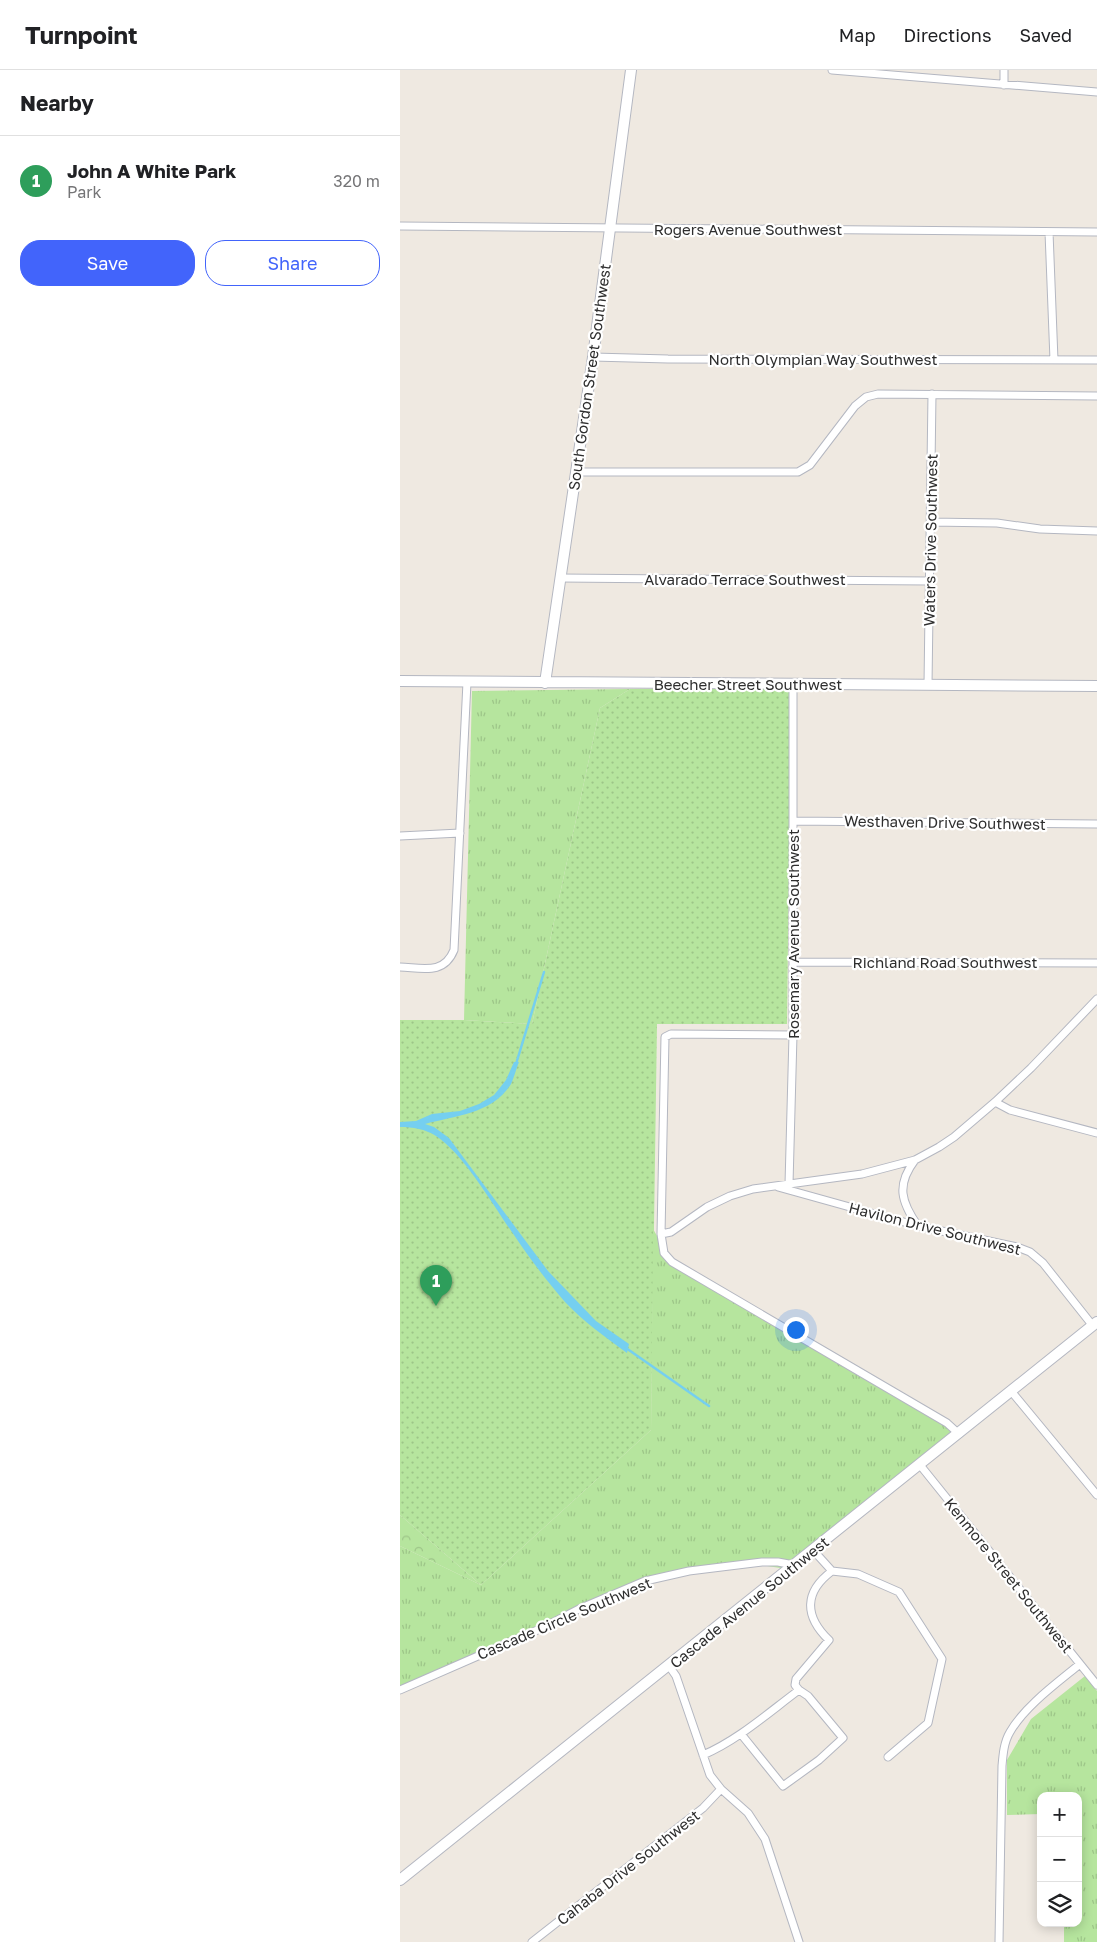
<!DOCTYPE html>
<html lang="en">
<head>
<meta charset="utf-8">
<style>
	:root { --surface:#fff; --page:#f6f6f6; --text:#202124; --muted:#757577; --line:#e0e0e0; --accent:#4264fb }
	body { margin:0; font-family:"Golos Text",sans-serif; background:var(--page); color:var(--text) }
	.controls { position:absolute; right:15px; bottom:15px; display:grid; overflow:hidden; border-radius:10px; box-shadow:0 2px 12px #0003 }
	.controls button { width:45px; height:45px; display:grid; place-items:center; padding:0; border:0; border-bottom:1px solid var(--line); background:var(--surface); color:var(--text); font:25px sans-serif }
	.you { position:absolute; left:395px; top:1259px; width:18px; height:18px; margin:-12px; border:4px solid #fff; border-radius:50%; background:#1a73e8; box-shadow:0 0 0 8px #1a73e833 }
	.badge { display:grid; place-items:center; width:32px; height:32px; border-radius:50%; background:var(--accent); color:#fff; font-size:16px; font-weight:700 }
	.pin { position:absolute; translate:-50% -41px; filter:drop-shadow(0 1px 2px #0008) }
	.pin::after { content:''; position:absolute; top:26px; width:18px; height:15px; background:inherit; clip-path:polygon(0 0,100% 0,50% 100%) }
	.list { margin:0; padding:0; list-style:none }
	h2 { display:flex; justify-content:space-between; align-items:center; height:65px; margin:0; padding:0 20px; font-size:21px }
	h2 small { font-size:16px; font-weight:400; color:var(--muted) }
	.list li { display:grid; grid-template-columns:32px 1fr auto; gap:15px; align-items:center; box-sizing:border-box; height:90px; padding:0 20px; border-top:1px solid var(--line) }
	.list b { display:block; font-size:19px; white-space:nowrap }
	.list p { margin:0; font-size:16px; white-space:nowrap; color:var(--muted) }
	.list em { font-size:16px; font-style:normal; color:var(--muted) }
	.actions { display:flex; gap:10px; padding:15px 20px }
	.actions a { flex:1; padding:11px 0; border:1px solid var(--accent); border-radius:20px; text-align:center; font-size:18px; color:var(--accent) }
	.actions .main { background:var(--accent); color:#fff }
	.icon { flex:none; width:28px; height:28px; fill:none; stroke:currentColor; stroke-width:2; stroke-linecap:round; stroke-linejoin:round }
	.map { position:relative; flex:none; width:697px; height:1872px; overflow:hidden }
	header { display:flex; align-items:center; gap:30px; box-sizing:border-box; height:70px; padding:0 25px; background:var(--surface); border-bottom:1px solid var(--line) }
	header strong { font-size:24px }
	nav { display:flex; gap:28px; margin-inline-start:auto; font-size:18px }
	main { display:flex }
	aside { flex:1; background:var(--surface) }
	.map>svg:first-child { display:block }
	.grass { fill:url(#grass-dots) }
	.forest { fill:url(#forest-crowns) }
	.park { fill:url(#park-tufts) }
	.water { fill:#75cff0 }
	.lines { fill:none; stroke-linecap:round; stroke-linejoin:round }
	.stream { stroke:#75cff0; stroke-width:2.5 }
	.street-casing { stroke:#b4b7c1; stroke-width:9 }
	.secondary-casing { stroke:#b4b7c1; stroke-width:12 }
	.street { stroke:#fff; stroke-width:7 }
	.secondary { stroke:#fff; stroke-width:10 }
	.labels { text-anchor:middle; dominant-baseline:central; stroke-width:4.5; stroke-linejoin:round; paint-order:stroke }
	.street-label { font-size:15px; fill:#2e2e2e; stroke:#fff }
</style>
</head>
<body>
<header>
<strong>Turnpoint</strong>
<nav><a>Map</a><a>Directions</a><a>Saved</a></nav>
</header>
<main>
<aside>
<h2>Nearby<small></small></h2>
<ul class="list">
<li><span class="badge" style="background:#2e9e5b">1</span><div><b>John A White Park</b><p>Park</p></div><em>320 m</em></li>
</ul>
<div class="actions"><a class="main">Save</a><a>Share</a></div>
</aside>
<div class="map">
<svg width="697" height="1872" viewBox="0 0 697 1872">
	<defs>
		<pattern id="grass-dots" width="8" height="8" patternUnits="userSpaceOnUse" patternTransform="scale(1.25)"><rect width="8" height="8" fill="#b6e59e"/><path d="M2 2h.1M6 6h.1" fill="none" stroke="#9dc588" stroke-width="1.8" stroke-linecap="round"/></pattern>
		<pattern id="forest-crowns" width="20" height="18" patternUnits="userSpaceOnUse" patternTransform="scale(1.25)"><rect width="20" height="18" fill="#b6e59e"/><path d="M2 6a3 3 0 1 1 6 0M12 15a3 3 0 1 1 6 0" fill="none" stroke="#9dc588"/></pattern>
		<pattern id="park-tufts" width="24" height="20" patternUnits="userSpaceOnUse" patternTransform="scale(1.25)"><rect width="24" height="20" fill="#b6e59e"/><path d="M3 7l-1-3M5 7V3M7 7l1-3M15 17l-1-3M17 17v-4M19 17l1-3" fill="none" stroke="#9dc588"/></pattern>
	</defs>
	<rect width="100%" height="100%" fill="#efe9e1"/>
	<path class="grass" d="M391 618 387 954H257L251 1360 81 1515 0 1445V950H64L132 954 200 638 230 619Z"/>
	<path class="forest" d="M0 1445 81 1515 0 1476Z"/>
	<path class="park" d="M230 619 200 638 132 954 64 950 72 621Z
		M253 1159 274 1195 563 1361 387 1499 361 1495 270 1503 218 1523 0 1622V1476L81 1515 251 1360Z
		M685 1606 697 1621V1872H664V1853H678V1726H641V1744L607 1745V1690L631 1649Z"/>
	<path class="water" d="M114 992H119C116 999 114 1008 111 1014 93 1044 54 1046 25 1054L34 1057 49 1068 148 1201 196 1251 229 1274 227 1283C205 1267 184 1252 165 1232 147 1211 129 1188 114 1165 94 1137 64 1084 36 1066 25 1059 13 1057 0 1057V1052L16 1051 32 1044 60 1041 79 1034 94 1025 106 1010Z"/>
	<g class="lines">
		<path class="stream" d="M116 994 144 902
			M226 1278 309 1336"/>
		<defs>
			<path id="street" d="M432 0 697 22
				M604 15V0
				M0 156 697 162
				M649 162 654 290
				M193 287 268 289 697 290
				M176 402H398L410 395 455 336 466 327 478 324 697 326
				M530 452 597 453 640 459 697 461
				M160 508 529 511
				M528 615 532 324
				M393 751 697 754
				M0 766 60 763
				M393 892 697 893
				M0 897C23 898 44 905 54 880L67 612
				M393 965 271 964 265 967 261 1164 264 1183 272 1192 547 1353 559 1364
				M595 1032 610 1040 697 1063
				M515 1090C496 1115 501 1132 518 1156
				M389 1114 393 965V615
				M378 1117 518 1156 617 1177 630 1182 643 1193 693 1256
				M261 1164 271 1162 307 1137 330 1126 353 1119 462 1104 515 1090 539 1077 554 1067 595 1032 631 998 697 929
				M611 1321 697 1425
				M520 1395 697 1615
				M413 1480 432 1501 458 1504 499 1522 542 1589 528 1653 488 1687
				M269 1596 276 1606 310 1705 321 1719 348 1743 365 1769 399 1872
				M0 1620 142 1558 179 1539 245 1511 289 1501 362 1492H378L394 1495
				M341 1664 383 1716 419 1690 443 1668 408 1626 399 1620
				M303 1685C338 1670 368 1643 399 1620L395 1615 396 1609 429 1570C404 1546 404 1522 432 1501
				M132 1872 303 1738 321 1719
				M599 1872 602 1696C603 1684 604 1672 610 1662 625 1636 657 1613 680 1594"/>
			<path id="secondary" d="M0 611 697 616
				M145 613 193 287 231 0
				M0 1810 697 1252"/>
		</defs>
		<use href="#street" class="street-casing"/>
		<use href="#secondary" class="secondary-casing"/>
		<use href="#street" class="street"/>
		<use href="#secondary" class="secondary"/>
	</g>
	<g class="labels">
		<g class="street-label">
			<text x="348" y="159">Rogers Avenue Southwest</text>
			<text x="423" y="289">North Olympian Way Southwest</text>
			<text transform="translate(189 307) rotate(-82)">South Gordon Street Southwest</text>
			<text transform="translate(530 470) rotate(-89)">Waters Drive Southwest</text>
			<text x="345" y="509">Alvarado Terrace Southwest</text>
			<text x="348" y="614">Beecher Street Southwest</text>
			<text transform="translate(545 752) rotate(1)">Westhaven Drive Southwest</text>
			<text transform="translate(393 864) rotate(-90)">Rosemary Avenue Southwest</text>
			<text x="545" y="892">Richland Road Southwest</text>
			<text transform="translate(535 1158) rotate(14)">Havilon Drive Southwest</text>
			<text transform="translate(609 1505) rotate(51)">Kenmore Street Southwest</text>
			<text transform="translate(349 1532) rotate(-39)">Cascade Avenue Southwest</text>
			<text transform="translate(164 1548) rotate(-23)">Cascade Circle Southwest</text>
			<text transform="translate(228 1797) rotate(-38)">Cahaba Drive Southwest</text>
		</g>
	</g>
</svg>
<div class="controls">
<button>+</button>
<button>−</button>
<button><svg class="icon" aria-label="layers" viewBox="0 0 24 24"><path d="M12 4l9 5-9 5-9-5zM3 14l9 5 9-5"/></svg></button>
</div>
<div class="you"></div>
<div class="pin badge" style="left:36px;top:1236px;background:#2e9e5b">1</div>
</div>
</main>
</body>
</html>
